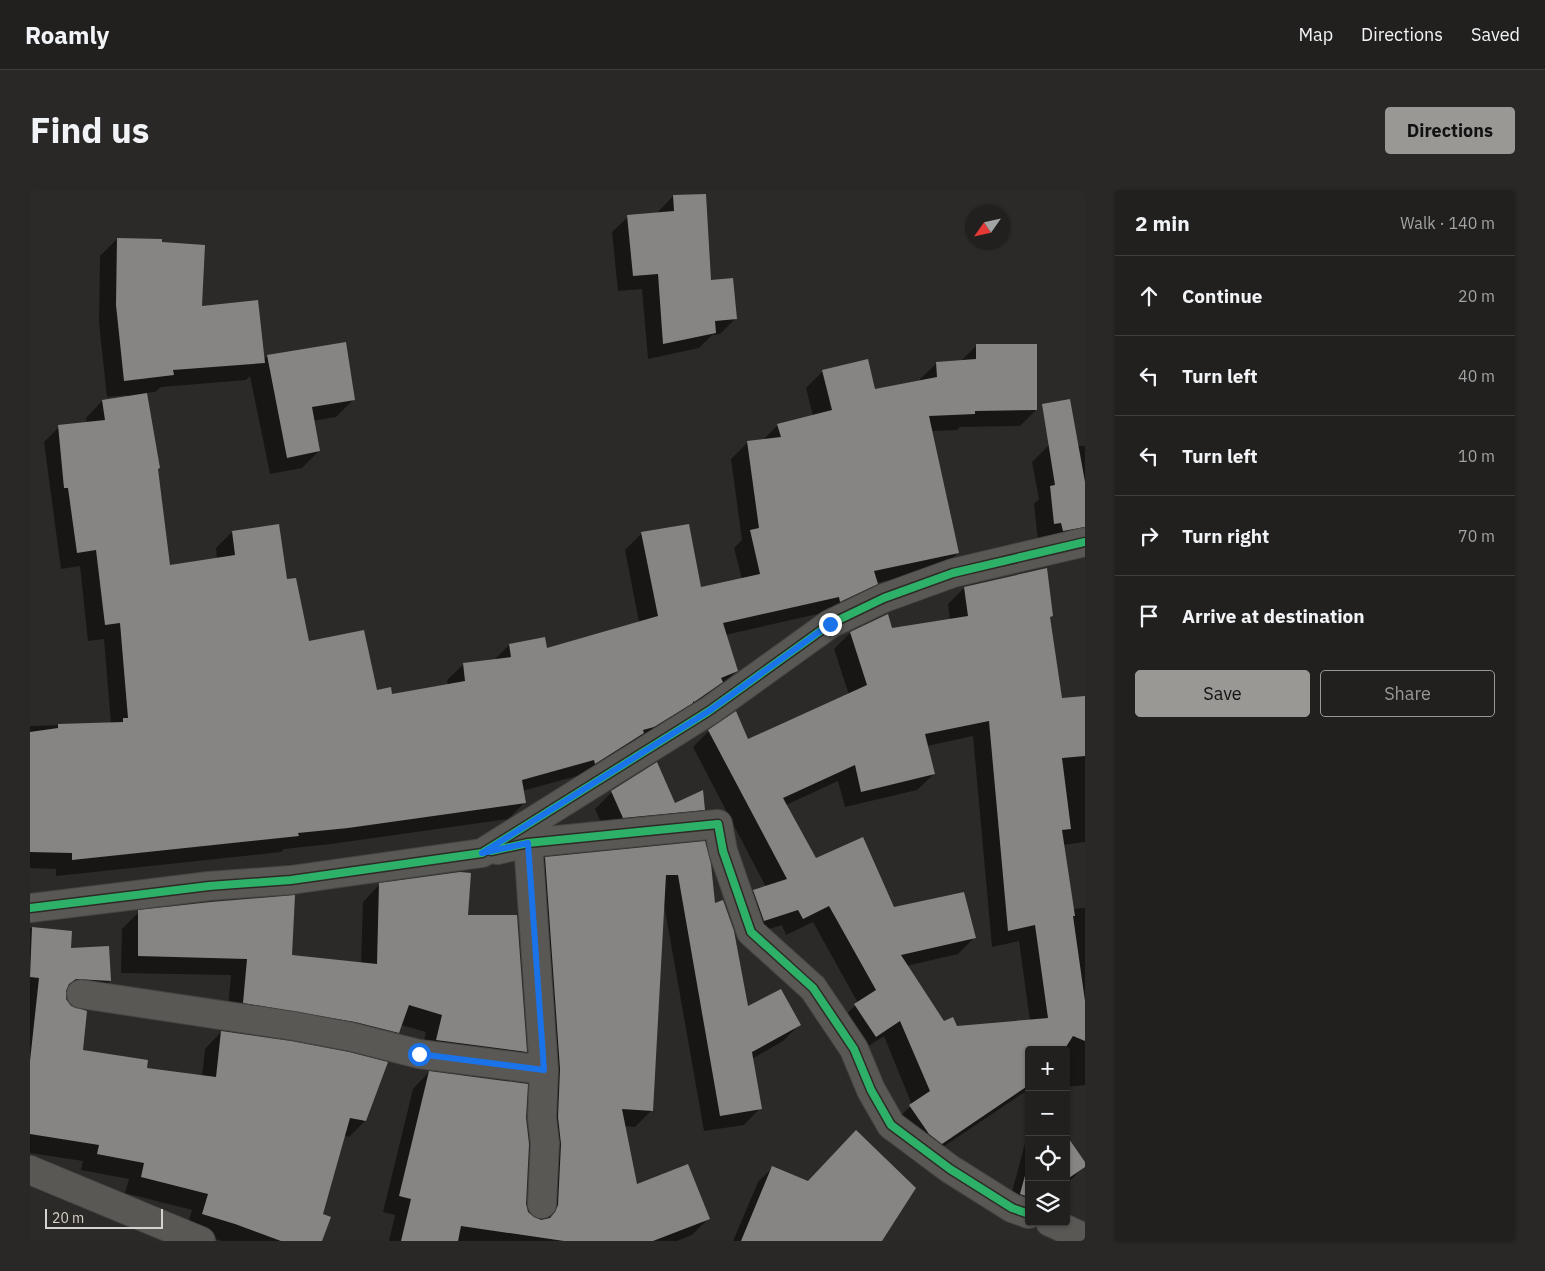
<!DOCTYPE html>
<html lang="en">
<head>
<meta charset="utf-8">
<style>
	:root { --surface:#21201e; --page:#292827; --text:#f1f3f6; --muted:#a2a3a4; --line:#3e3e3c; --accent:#9a9895 }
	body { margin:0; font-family:"IBM Plex Sans",sans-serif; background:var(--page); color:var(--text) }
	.controls { position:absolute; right:15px; bottom:15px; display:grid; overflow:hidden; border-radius:5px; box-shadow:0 1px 4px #0004 }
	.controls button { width:45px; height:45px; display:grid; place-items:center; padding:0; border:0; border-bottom:1px solid var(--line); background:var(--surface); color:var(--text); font:25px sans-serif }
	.compass { position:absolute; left:935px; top:15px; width:45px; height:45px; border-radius:50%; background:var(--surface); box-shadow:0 1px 4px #0004; rotate:236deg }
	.scale { position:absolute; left:15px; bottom:12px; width:118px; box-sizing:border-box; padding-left:5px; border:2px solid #d5d3d0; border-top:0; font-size:14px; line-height:18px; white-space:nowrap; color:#d5d3d0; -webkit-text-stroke:4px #2e2b26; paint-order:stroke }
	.stop { position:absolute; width:15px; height:15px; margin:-11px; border:4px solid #1a73e8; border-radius:50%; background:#fff }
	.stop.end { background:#1a73e8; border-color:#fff; box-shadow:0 1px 5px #0008 }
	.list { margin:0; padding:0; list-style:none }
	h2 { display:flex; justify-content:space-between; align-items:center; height:65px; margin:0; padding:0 20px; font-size:21px }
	h2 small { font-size:16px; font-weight:400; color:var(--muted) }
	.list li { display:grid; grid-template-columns:32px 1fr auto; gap:15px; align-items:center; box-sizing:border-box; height:80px; padding:0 20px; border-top:1px solid var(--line) }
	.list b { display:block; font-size:19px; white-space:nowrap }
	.list em { font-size:16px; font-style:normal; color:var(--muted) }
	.actions { display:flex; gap:10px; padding:15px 20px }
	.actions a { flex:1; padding:11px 0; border:1px solid var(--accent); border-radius:5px; text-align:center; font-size:18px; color:var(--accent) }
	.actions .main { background:var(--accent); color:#111 }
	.icon { flex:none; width:28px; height:28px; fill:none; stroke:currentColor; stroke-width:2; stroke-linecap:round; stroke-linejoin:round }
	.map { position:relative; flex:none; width:1055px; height:1051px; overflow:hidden; border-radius:5px }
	header { display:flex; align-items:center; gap:30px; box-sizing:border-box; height:70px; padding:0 25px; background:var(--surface); border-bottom:1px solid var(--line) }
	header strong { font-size:24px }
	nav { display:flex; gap:28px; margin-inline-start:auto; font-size:18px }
	.intro { display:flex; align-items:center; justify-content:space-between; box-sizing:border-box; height:120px; padding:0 30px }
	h1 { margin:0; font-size:35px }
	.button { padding:12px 22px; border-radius:5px; background:var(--accent); color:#111; font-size:18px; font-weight:700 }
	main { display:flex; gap:30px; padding:0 30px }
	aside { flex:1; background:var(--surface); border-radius:5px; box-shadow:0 1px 4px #0004 }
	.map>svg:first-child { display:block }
	.shadow { fill:#0007; fill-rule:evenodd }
	.building { fill:#878583; fill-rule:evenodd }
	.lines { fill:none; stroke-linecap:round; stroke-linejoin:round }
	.minor-casing { stroke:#474543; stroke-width:30 }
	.minor { stroke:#595855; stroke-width:28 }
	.cycleway-casing { stroke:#2e2b26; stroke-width:11 }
	.cycleway { stroke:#2db169; stroke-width:8 }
	.route { stroke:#1a73e8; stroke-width:6 }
</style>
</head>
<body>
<header>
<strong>Roamly</strong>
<nav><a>Map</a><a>Directions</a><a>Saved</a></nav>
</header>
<div class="intro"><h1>Find us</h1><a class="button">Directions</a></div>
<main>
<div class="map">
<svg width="1055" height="1051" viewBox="0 0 1055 1051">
	<rect width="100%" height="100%" fill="#2c2a28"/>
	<path class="shadow" d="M643 6 680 91 706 128 690 144 682 145 669 158 618 169 612 99 588 101 582 42 598 27 628 24V22Z
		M87 49 131 53 171 117 233 170 237 166 315 153 324 209 306 227 283 231 289 261 272 278 240 284 220 186 216 190 131 197 125 202 116 203 129 278 127 280 139 376 187 369 186 358 202 342 256 391 278 453 346 502 361 505 418 495 417 490 434 474 464 470 479 455 516 460 609 432 595 360 612 343 670 399 712 389 704 358 712 350 701 269 717 253 732 251 748 235 783 226 776 198 792 182 837 171 844 201 890 192V189L907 173 930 172 946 156 1006 220 990 236 930 237 927 240 901 241 928 362 912 379 846 393 830 410 794 427 792 423 695 445 706 481 690 497 683 500 675 508 548 589 547 586 492 601 495 612 478 629 301 654 254 659 251 662 26 686V679L0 678V536L81 534 74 449 58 451 50 376 31 379 14 252 30 236 57 233 56 228 72 211 97 207V205L77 207 69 133 70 66Z
		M1019 255 1055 256V344L1008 350 1004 314 1009 309 1002 272Z
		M934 398 1021 426 1019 428 1031 509 1055 508V652L1033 655 1043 719 1055 718V895L1036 897V860H999V899L895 969 864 932 882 915 854 846 829 862 809 831 828 813 783 732 756 745 752 735 717 746 707 718 724 701 736 697 663 557 679 541 718 551 819 505 804 459 820 443 861 440 920 430 918 414ZM943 546 962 757 989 751 1000 831 926 838 913 833 876 776 928 764 944 748 864 719 786 670 756 615 808 591 815 617 887 600 904 584 897 556Z
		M582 602 644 614 674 619 656 636 576 644 565 619Z
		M674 652 684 714 718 818 769 835 753 851 722 869 730 918 714 935 674 941 634 714 622 920 605 937 594 936 606 996 678 1029 662 1045 647 1051H359L365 1025 353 1022 383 899 399 882 495 928V1014L497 1022 503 1028 512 1031 515 971 499 685 515 668Z
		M350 694 437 726 496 862 479 878 390 867 396 842 371 835 368 842 351 859 197 829 201 785 91 783 92 739 109 722 261 766 331 773 333 712Z
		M0 738 41 742 40 760 80 791 63 807 35 806 52 861 116 879 172 886 175 859 191 842 335 931 319 947 314 946 291 1025V1051H192L156 1040 162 1020 95 1003 99 989 51 980 53 971 0 963Z
		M999 938V1018L978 1017Z
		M1036 947 1055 975 1043 988 1036 993Z
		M742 978 851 1051H703L728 992Z"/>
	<path class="building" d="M676 4 681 90 703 88 707 129 685 131 686 143 633 154 628 84 603 86 597 25 644 21 643 5Z
		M87 48 132 49V52L175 55 172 116 228 110 235 173 143 180 144 185 94 191 86 115Z
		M316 152 325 210 282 217 290 261 257 268 237 165Z
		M946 154H1007V220L945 221V224L899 226 929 363 844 381 848 394 810 412 809 407 693 433 708 481 691 488 693 492 670 508 664 512 663 511V513L624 537 613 540 614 543 565 574 564 570 492 590 496 613 318 638 268 643 269 646 42 670V663L0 662V542L28 538V534L93 532V528H98L90 433 75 435 66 360 47 363 38 298H34L28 235 75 230 72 210 117 203 130 278 128 279 140 375 205 365 202 341 249 334 257 389 266 388 279 451 334 440 347 500 361 497 362 504 435 491 433 473 481 467 479 454 515 447 517 458 628 426 611 342 659 334 671 397 730 384 720 340 729 338 717 251 751 247 747 234 802 220 792 180 838 169 845 199 907 187 906 172 946 169Z
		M1040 209 1055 292V337L1033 341 1031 333 1024 334 1020 296 1025 295 1012 214Z
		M1017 378 1023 426 1020 427 1032 508 1055 506V566L1032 568 1041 639 1032 640 1045 726H1043L1055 811V851L1043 846 1034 860H999V895L912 954 899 944 879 915 900 901 870 831 846 847 824 814 846 800 799 716 773 729 768 720 734 731 723 700 757 689 678 540 706 521 718 549 837 495 820 442 858 424 862 438 938 426 934 397ZM959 531 978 741 1005 735 1018 828 927 836 923 827 914 831 871 765 946 748 934 702 864 717 833 647 786 668 753 608 825 575 831 602 905 584 895 544Z
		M627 572 645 613 673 600 675 620 593 628 581 601Z
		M675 651 681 674 685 713 693 710 704 741 718 816 751 799 771 835 722 862 732 919 690 926 648 685H636L623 921 592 919 607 994 658 974 680 1029 623 1051H534L431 1036 428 1051H371L381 1009 369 1006 399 881 498 894 496 928 499 954 496 1014 498 1022 504 1027 511 1030 520 1028 525 1022 528 1015 531 954 528 927 530 879 515 667Z
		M430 682 441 683 438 725H487L497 862 406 850 412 825 379 815 369 843 325 832 213 813 217 769 108 766V720L181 712 265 705 262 765 347 774 349 693Z
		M2 737 42 741 41 758 79 756 81 791 46 789 39 794 36 801V809L41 816 57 821 53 860 118 870 117 878 186 887 191 841 261 851 319 862 358 872 336 931 320 928 293 1024 301 1027 292 1051H251L205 1034 172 1024 178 1004 111 987 114 973 67 964 69 955 0 944V871L9 788 0 787Z
		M826 940 886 998 852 1051H711L742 976 778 991Z
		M1039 949 1055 972V977L1036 990V952Z
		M999 977V1007L990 1004 997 978Z"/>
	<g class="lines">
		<defs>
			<path id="minor" d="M498 653 514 880 512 928 515 953 512 1014
				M467 660 498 653 688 634 693 661 721 742 783 798 824 859 841 900 861 935 920 979 982 1018 999 1024
				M0 718 179 696 261 690 452 663 679 521 800 434 854 408 923 383 1055 352
				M51 804 264 836 322 847 389 864 514 880
				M0 980 171 1051
				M1020 1032 1055 1048"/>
		</defs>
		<use href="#minor" class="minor-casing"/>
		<use href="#minor" class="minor"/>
		<defs>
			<path id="cycleway" d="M461 661 498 653 688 634 693 661 721 742 783 798 824 859 841 900 861 935 920 979 982 1018 999 1024
				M0 718 179 696 261 690 452 663 679 521 800 434 854 408 923 383 1055 352"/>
		</defs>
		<use href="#cycleway" class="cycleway-casing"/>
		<use href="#cycleway" class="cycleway"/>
	</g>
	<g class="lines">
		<path class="route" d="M389 864 514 880 498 653 452 663 679 521 800 434"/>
	</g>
</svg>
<div class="controls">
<button>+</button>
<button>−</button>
<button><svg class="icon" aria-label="locate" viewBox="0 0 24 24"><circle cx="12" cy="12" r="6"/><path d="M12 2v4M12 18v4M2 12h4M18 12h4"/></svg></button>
<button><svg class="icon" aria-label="layers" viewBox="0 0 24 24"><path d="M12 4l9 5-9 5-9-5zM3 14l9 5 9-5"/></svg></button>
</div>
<svg class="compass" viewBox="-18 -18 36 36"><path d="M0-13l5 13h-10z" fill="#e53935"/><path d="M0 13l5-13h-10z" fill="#a2a3a4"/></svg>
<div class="scale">20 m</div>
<div class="stop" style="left:389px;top:864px"></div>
<div class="stop end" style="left:800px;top:434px"></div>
</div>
<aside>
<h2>2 min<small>Walk · 140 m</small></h2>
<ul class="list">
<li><svg class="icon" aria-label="ahead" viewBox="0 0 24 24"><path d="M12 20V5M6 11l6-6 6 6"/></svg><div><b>Continue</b></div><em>20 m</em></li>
<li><svg class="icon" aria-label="left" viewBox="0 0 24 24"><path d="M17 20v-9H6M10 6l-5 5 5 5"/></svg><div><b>Turn left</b></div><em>40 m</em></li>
<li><svg class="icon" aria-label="left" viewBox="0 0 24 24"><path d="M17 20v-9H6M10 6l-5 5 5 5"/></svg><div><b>Turn left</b></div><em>10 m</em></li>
<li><svg class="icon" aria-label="right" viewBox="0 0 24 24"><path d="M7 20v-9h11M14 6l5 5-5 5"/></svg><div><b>Turn right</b></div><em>70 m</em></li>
<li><svg class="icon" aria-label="arrive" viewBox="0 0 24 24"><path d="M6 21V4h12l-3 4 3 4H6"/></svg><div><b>Arrive at destination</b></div></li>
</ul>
<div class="actions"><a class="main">Save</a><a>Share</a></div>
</aside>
</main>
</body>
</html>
